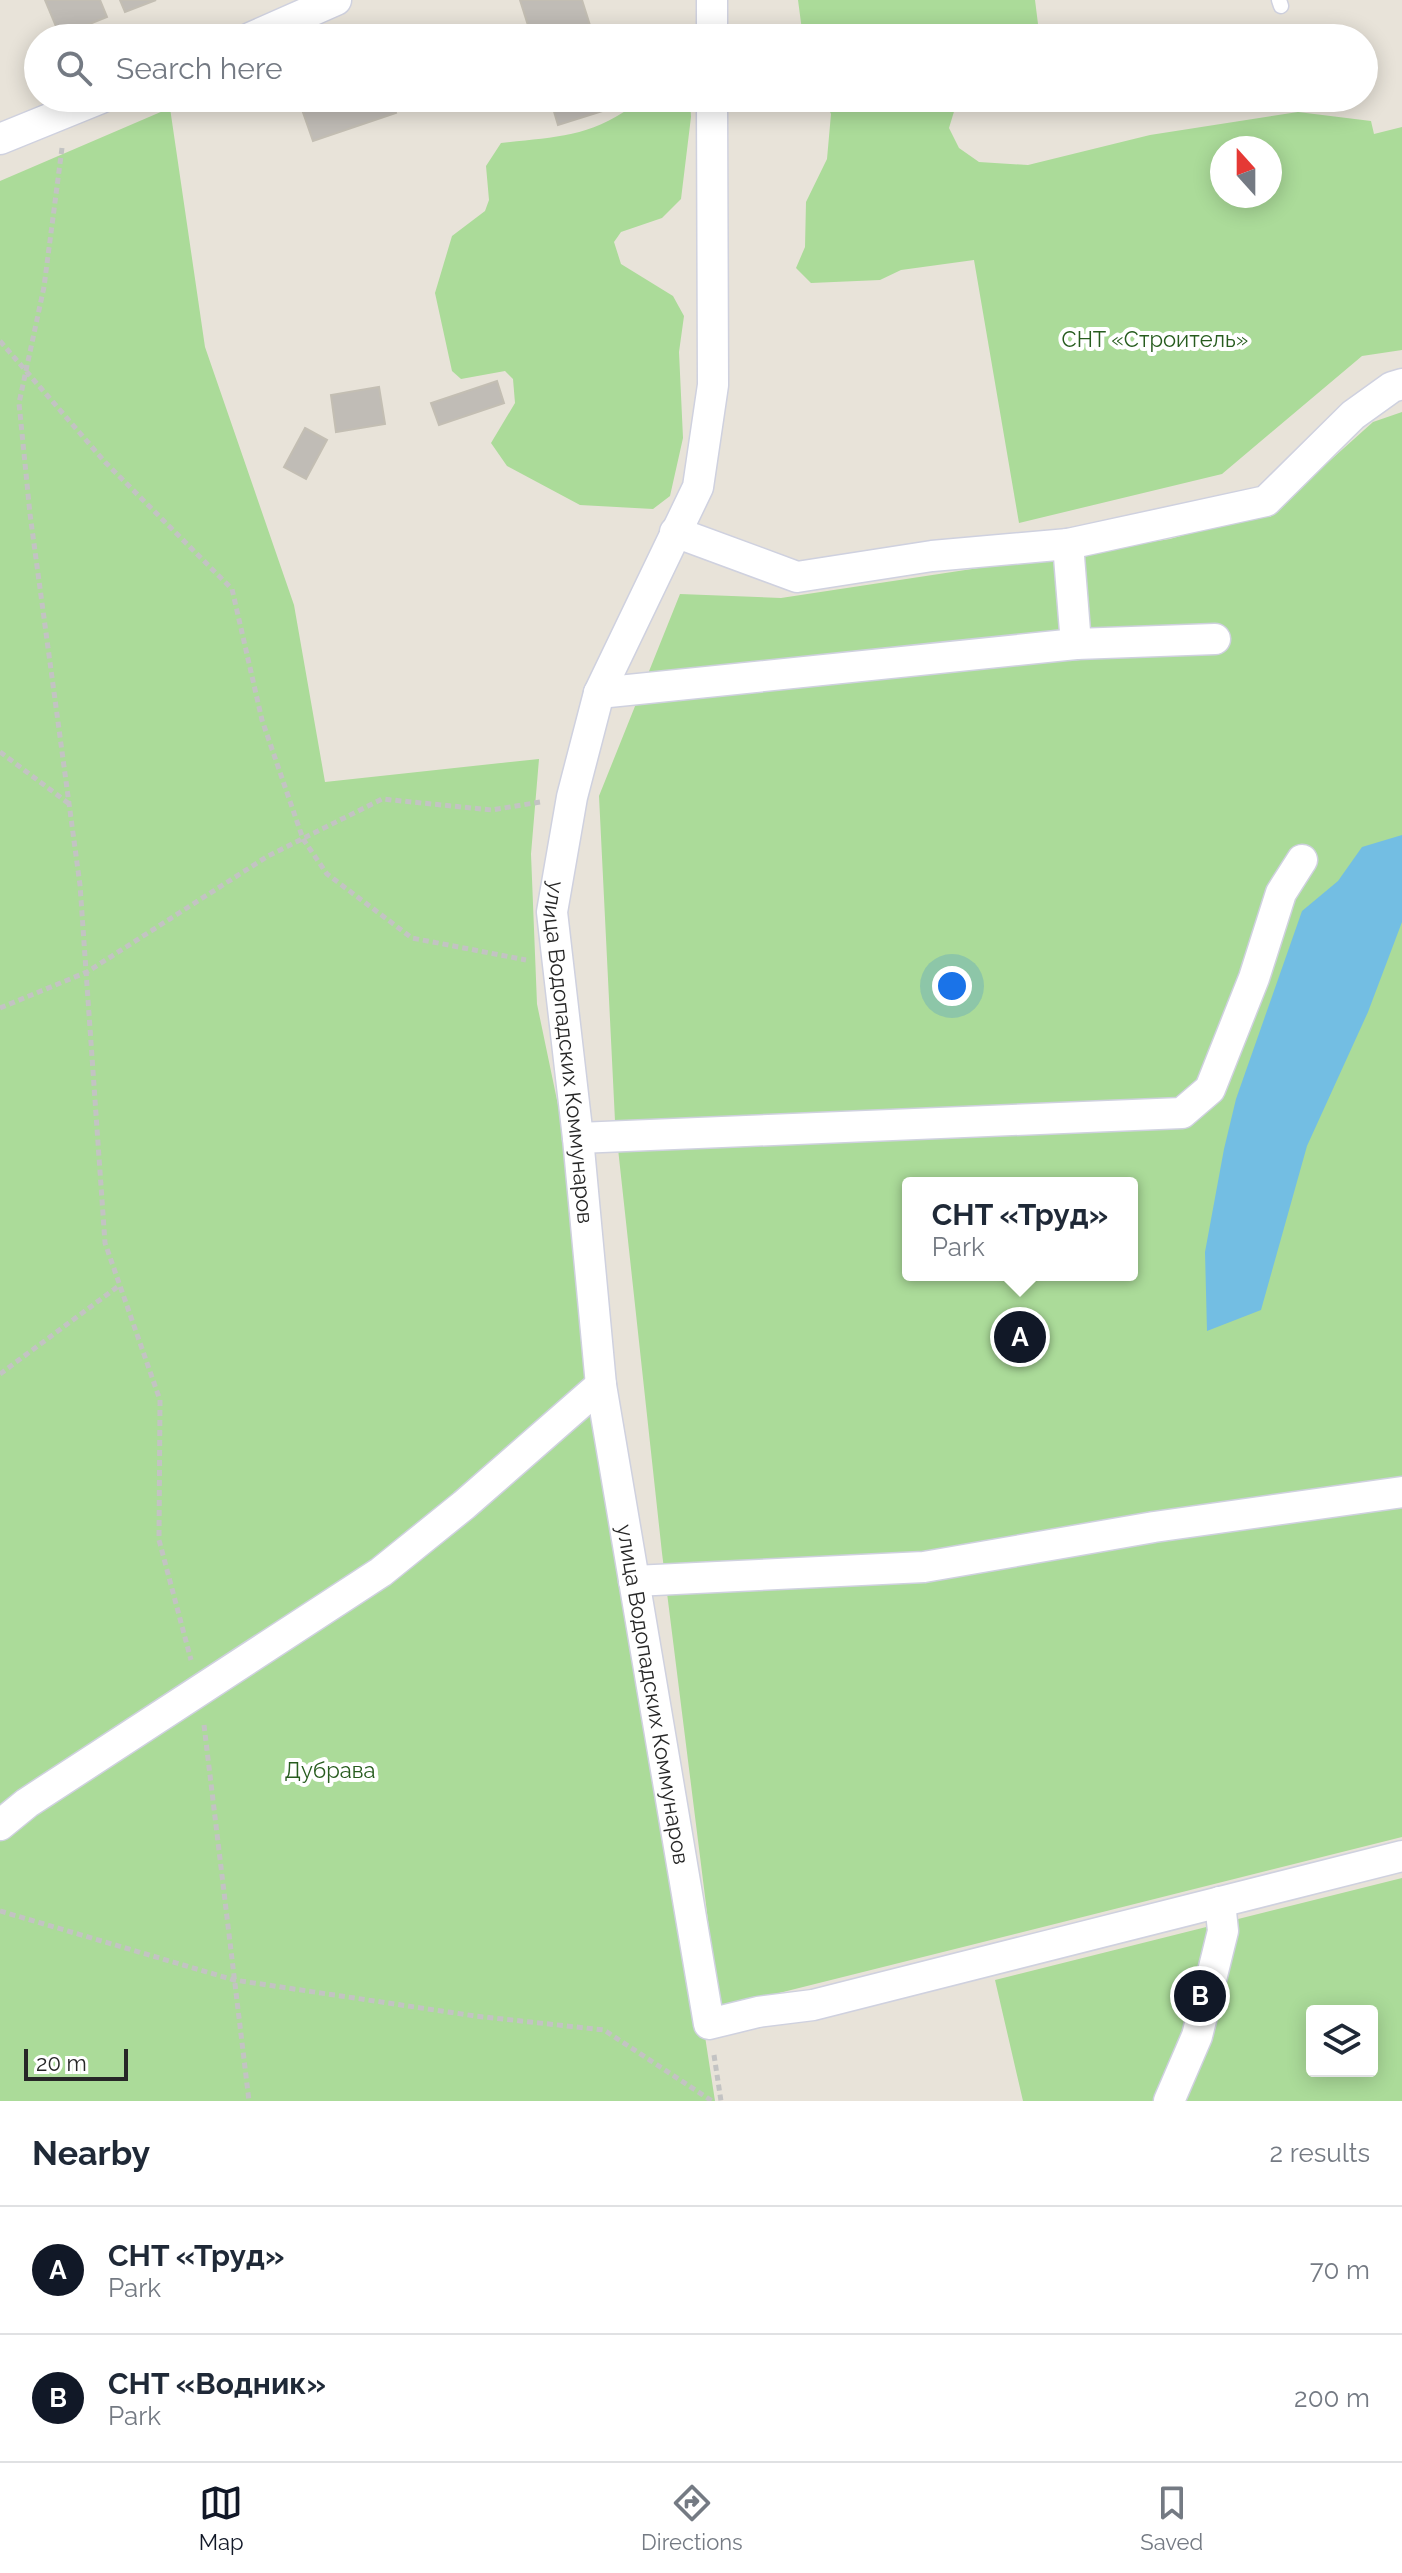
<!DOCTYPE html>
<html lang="en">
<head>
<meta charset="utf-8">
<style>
	:root { --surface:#fff; --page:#f2f2f3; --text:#1f2937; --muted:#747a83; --line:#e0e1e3; --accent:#111827 }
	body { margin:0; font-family:Raleway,sans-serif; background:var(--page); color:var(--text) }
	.controls { position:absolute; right:24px; bottom:24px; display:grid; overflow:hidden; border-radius:8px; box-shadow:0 4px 20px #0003 }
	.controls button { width:72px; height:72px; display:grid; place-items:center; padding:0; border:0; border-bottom:2px solid var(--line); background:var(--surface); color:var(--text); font:40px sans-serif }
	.compass { position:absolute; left:1210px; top:136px; width:72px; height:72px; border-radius:50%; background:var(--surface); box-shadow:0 4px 20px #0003; rotate:339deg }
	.scale { position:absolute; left:24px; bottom:20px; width:104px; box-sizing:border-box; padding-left:8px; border:4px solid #272727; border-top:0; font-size:22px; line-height:28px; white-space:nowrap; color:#272727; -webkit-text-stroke:6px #fff; paint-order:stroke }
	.you { position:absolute; left:952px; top:986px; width:28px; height:28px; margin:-20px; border:6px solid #fff; border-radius:50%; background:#1a73e8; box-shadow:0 0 0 12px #1a73e833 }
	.badge { display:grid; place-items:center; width:52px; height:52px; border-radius:50%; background:var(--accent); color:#fff; font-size:26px; font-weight:700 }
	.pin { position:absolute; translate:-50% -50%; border:4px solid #fff; box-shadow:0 2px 8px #0006 }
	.popup { position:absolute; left:902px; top:1177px; width:236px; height:104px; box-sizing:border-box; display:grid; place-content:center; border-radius:8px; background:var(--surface); filter:drop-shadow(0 2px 6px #0005); font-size:26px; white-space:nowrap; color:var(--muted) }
	.popup b { font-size:30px; color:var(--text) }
	.popup::after { content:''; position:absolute; left:50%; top:100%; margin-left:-16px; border:16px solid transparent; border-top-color:var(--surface) }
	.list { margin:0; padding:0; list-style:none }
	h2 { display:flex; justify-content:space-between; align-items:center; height:104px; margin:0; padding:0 32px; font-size:34px }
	h2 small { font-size:26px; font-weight:400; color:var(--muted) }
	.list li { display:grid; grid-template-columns:52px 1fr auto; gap:24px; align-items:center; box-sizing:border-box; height:128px; padding:0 32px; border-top:2px solid var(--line) }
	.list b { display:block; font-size:30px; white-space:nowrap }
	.list p { margin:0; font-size:26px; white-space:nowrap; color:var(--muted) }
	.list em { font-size:26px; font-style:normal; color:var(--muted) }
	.icon { flex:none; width:44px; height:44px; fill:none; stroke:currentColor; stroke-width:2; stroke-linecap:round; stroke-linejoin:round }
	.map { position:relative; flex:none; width:1402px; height:2101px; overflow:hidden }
	.search { position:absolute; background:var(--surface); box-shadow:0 4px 20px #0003; left:24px; right:24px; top:24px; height:88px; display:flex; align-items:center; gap:20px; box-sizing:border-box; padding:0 28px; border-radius:44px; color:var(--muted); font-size:30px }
	.sheet { height:360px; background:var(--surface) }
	nav { display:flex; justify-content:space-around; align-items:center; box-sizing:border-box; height:112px; border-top:2px solid var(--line); background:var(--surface); font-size:22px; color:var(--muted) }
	nav a { display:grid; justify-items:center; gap:4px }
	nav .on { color:var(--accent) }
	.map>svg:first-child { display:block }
	.green { fill:#abdb99; fill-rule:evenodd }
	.water { fill:#73bee3 }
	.building { fill:#c0bcb6; stroke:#c3beb3; stroke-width:2 }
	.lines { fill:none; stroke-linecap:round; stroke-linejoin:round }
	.lane-casing { stroke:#cfd1df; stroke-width:17 }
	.street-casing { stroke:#cfd1df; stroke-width:33 }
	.path { stroke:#c3c3c3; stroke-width:5; stroke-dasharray:6 4; stroke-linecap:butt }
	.lane { stroke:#fff; stroke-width:14 }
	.street { stroke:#fff; stroke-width:30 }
	.labels { text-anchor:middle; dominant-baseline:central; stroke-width:8; stroke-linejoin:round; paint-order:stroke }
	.park-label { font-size:22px; fill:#275c1e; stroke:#fff }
	.street-label { font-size:22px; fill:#272727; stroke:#fff }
</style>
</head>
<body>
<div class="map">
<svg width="1402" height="2101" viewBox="0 0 1402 2101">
	<rect width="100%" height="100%" fill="#e8e3d9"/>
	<path class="green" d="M798 0H1035L1038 24 1022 38H803Z
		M631 98H690L691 117 681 199 662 218 621 232 614 242 621 264 673 296 684 316 679 352 683 438 670 496 653 509 580 505 507 466 491 443 515 403 513 379 505 371 461 379 452 371 435 293 452 236 485 211 489 200 486 166 501 143C552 137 588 138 631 107Z
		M824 98H962L956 105 949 128 959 148 979 162 1028 165 1150 135 1298 112 1371 121 1374 134 1402 127V350L1362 356 1222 474 1019 523 974 260 901 270 880 280 811 283 796 268 805 247 806 202 827 159 831 114ZM1270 148V196H1222V148Z
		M170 108 205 347 294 605 325 782 539 759 531 854 537 1004 594 1278 656 1720 715 2101H0V181Z
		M1402 412V1837L719 2008 662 1553 615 1121 599 796 680 594 781 598 1170 539 1276 509 1373 422ZM908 1183H1132V1275H908Z
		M1402 1878V2101H1023L995 1980ZM1312 2011H1372V2071H1312Z"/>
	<path class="water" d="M1402 835V922L1368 1012 1307 1146 1261 1310 1207 1331 1205 1252 1224 1149 1236 1099 1302 911 1338 881 1362 847Z"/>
	<path class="building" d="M45 0H100L107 17 60 36Z
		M120 0H156L125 12Z
		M520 0H582L594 38H532Z
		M298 98H390L396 113 313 141Z
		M550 98H612L615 107 558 125Z
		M497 381 504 403 439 425 431 403Z
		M379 387 385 424 336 432 331 395Z
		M305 428 327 440 306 479 284 467Z"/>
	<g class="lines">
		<defs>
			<path id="lane" d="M1279 0 1281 6"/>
			<g id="street">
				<path d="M712 0V38"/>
				<path d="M250 38 336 0"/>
				<path id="s1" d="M712 98 713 385 698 487 599 693 572 797 552 912 578 1138 601 1385 709 2024 758 2012 813 2005 1402 1856"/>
				<path d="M0 139 101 98"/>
				<path d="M675 532 797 577 932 556 1068 544 1266 501 1353 415 1392 387 1402 384"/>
				<path d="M1068 544 1076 644"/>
				<path d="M599 693 1076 644 1215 639"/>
				<path d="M578 1138 1182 1113 1210 1089 1254 978 1281 893 1302 860"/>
				<path d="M634 1581 924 1567 1154 1527 1402 1492"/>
				<path d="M0 1825 27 1803 381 1572 464 1505 601 1385"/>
				<path d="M1169 2101 1197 2036 1223 1931 1220 1902"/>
			</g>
		</defs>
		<use href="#lane" class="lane-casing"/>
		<use href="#street" class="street-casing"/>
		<path class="path" d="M62 148 44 287 19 403 30 514 80 885 105 1243 160 1400 159 1540 191 1660
			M0 341 105 462 232 589 262 720 303 839 327 874 412 938 526 960
			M0 752 68 803
			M0 1008 87 972 268 856 382 799 492 810 540 802
			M0 1374 120 1285
			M204 1725 249 2101
			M0 1911 234 1980 475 2016 604 2030 712 2101
			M714 2055 721 2101"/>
		<use href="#lane" class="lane"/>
		<use href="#street" class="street"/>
	</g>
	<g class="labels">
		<g class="park-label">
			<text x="1155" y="339">СНТ «Строитель»</text>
			<text x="330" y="1770">Дубрава</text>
		</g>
		<g class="street-label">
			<text stroke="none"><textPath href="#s1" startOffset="984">улица Водопадских Коммунаров</textPath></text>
			<text stroke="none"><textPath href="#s1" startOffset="1632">улица Водопадских Коммунаров</textPath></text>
		</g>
	</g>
</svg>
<div class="controls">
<button><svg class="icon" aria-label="layers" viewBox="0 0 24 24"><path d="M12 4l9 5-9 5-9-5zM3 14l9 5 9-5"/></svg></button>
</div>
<svg class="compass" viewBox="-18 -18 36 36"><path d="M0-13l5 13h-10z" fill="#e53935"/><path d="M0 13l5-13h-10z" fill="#747a83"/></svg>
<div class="scale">20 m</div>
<div class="you"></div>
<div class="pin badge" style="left:1020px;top:1337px">A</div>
<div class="popup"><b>СНТ «Труд»</b>Park</div>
<div class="pin badge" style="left:1200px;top:1996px">B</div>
<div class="search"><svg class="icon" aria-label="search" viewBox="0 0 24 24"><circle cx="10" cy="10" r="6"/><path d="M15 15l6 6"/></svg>Search here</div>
</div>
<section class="sheet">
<h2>Nearby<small>2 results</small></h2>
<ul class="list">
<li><span class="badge">A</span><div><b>СНТ «Труд»</b><p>Park</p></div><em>70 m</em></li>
<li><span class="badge">B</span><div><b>СНТ «Водник»</b><p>Park</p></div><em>200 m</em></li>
</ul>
</section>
<nav>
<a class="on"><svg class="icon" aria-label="map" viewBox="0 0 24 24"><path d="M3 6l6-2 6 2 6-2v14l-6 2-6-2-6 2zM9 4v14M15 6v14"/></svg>Map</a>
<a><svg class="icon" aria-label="directions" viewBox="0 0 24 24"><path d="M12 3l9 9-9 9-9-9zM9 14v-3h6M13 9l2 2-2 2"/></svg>Directions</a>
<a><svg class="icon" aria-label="saved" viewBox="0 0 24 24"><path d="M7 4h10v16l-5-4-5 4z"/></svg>Saved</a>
</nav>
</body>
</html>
